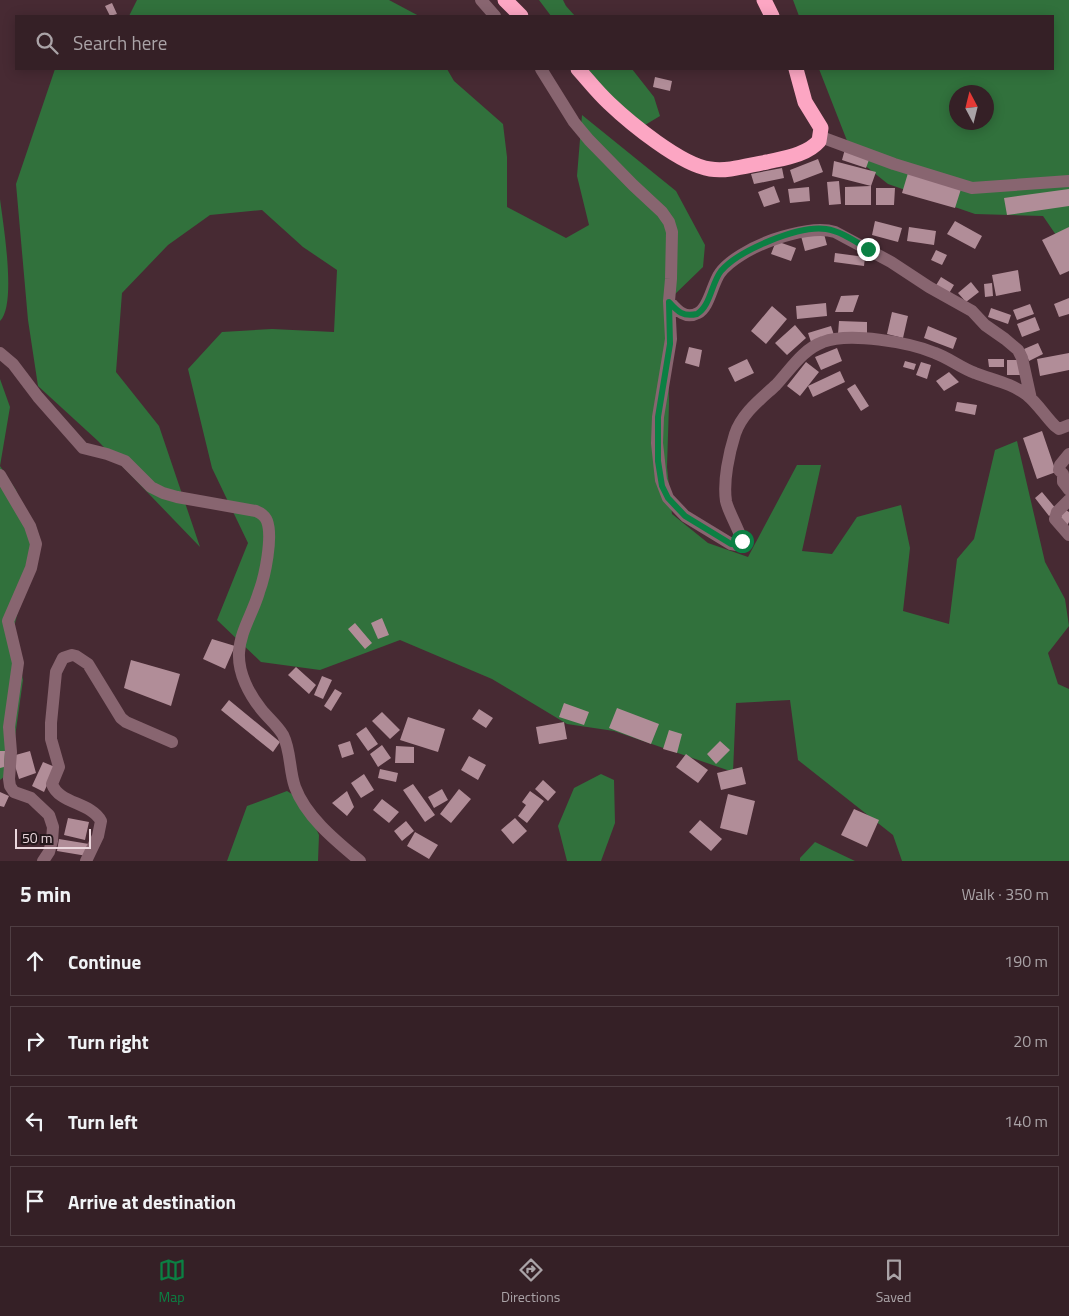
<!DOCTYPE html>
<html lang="en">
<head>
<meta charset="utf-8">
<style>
	:root { --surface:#352026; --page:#3d282e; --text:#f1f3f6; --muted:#aaa3a7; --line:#4f3e43; --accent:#0b8043 }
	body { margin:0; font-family:"Titillium Web",sans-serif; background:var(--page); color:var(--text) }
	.compass { position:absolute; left:949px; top:85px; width:45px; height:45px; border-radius:50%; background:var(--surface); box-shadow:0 2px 12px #0003; rotate:353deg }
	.scale { position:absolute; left:15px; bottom:12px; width:76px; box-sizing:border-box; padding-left:5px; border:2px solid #ebd7dd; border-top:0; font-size:14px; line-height:18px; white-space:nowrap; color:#ebd7dd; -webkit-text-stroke:4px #24171b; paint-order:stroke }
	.stop { position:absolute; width:15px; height:15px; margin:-11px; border:4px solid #0b8043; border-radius:50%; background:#fff }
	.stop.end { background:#0b8043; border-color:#fff; box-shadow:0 1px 5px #0008 }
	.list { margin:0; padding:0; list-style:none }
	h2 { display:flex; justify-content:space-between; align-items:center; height:65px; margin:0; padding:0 20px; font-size:21px }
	h2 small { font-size:16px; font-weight:400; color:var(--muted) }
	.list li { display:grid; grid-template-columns:32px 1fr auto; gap:15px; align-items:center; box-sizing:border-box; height:70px; margin:0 10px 10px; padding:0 10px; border:1px solid var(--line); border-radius:0px }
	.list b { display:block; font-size:19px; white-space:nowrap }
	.list em { font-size:16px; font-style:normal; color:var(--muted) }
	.icon { flex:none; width:28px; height:28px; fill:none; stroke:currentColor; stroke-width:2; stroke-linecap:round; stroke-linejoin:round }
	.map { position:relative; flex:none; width:1069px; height:861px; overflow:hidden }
	.search { position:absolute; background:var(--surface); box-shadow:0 2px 12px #0003; left:15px; right:15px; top:15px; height:55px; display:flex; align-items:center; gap:12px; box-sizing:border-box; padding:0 18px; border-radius:0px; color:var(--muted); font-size:19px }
	.sheet { height:385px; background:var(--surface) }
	nav { display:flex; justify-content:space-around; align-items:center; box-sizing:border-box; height:70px; border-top:1px solid var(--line); background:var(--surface); font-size:14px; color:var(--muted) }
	nav a { display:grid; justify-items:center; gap:2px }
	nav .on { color:var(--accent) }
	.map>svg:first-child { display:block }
	.forest { fill:#31713c; fill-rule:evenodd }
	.building { fill:#b18d98 }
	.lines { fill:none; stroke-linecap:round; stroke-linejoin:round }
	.minor { stroke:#886570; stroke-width:12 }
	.highway { stroke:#fca6c3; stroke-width:15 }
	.route { stroke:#0b8043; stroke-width:6 }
</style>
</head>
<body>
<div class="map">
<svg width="1069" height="861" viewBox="0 0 1069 861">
	<rect width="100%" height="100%" fill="#472a33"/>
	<path class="forest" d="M137 0H389L419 16H129Z
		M539 0H563L566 6 575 16H551Z
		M793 0H1069V254L1043 216 975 214 888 184 853 156 819 69H1053V16H799ZM956 92H986V122H956Z
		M55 69H447L454 81 503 124 507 157V207L566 238 589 225 577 176 582 115 676 191 705 245 703 267 672 297 668 345 669 404 667 467 672 514 708 543 748 557 797 465H821L802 551 832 554 857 517 901 505 910 548 903 611 949 624 957 559 974 539 995 450 1017 441 1045 562 1065 599 1069 626 1048 653 1058 684 1069 689V861H902L893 835 798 760 790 700 736 703 733 772 614 731 567 724 492 679 400 640 320 670 261 662 217 620 248 543 212 468 188 369 222 332 272 329 334 332 337 270 303 247 262 210 210 215 168 245 122 293 116 372 159 426 200 547 98 441 38 386 28 320 16 184Z
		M588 69H632L654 97 660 116 645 125 602 89Z
		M0 199C3 223 17 305 0 321Z
		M0 379 10 407 0 466 16 490 34 547 13 631 23 680 10 772 0 780Z
		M601 774 614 780 615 823 601 861H567L558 826 574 788Z
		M287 791 303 801 319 835 318 861H227L247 806Z
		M815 842 855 861H800V858Z"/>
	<path class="building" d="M112 3 117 14 110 16 105 6Z
		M655 77 672 81 670 91 653 87Z
		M845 149 870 157 866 168 842 160Z
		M818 159 823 172 794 183 790 170Z
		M834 161 876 172 871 186 832 176Z
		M782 168 784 178 754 184 751 174Z
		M908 173 961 189 955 208 902 193Z
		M839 181 841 204 829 205 827 182Z
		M774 186 780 202 764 207 758 192Z
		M871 186V205H845V187Z
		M809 187 810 201 790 203 788 189Z
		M876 188H895L894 205H876Z
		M1069 189V206L1007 215 1004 198Z
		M875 221 902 228 898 242 872 235Z
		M955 221 982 236 975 249 947 234Z
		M909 227 936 231 934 245 907 241Z
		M1069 227V271L1060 275 1042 240Z
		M823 230 827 245 805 251 801 236Z
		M776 241 796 248 791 261 771 254Z
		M936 250 947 255 942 265 931 260Z
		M835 253 865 257 864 266 834 262Z
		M1018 270 1021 291 996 296 992 275Z
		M941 277 954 285 948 295 935 287Z
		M971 282 979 292 966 302 958 293Z
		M992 283 993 296 985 297 984 284Z
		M859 295 853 312H835L841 296Z
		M1069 298V314L1059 317 1054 304Z
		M826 303 827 316 797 319 796 306Z
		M1030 304 1034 314 1017 320 1013 310Z
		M772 306 787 319 766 344 751 331Z
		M991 308 1011 315 1008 324 988 317Z
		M892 312 908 316 903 338 887 334Z
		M1035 317 1040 330 1022 337 1017 324Z
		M839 321 867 322V335L838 334Z
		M795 325 806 338 787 355 775 343Z
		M831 326 834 335 811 342 808 333Z
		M928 326 957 338 953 349 924 338Z
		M1038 343 1043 354 1029 361 1024 349Z
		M689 347 702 350 699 367 685 363Z
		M837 348 842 361 821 370 815 357Z
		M1069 353V370L1040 376 1037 359Z
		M747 359 754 373 735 382 728 368Z
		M988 359H1004V367H989Z
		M1007 360H1020V375H1007Z
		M905 361 916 364 914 370 903 367Z
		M806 362 819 372 800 396 787 386Z
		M921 362 931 365 927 379 916 375Z
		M840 371 845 382 813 397 808 386Z
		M949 372 959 382 944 391 936 381Z
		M855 384 869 406 861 411 847 389Z
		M957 402 977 405 975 415 955 411Z
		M1042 431 1056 472 1037 479 1023 438Z
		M1042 492 1057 510 1049 516 1035 498Z
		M1063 508 1069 512V522L1067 526 1057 519Z
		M382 618 389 635 378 639 371 623Z
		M355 623 372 643 365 649 348 629Z
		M212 639 235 646 225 669 203 659Z
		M131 660 180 674 171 706 124 688Z
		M296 667 316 685 309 694 288 675Z
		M322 676 332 680 323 699 314 695Z
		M335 689 342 693 331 711 324 706Z
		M229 700 280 742 273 752 221 710Z
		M564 703 589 712 584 725 559 717Z
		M617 708 659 724 651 744 609 728Z
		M479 709 493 718 486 728 472 719Z
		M382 712 400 730 390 739 372 721Z
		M408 717 445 729 438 752 400 740Z
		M564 722 567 739 539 744 536 727Z
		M366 727 378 744 368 751 356 734Z
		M669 730 682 734 677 753 663 749Z
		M350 741 354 754 342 758 338 745Z
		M720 741 730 750 716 764 707 754Z
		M382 745 391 758 378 767 370 754Z
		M396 746 414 747V763H395Z
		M0 751H5L4 767 0 768Z
		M30 751 36 773 19 779 12 756Z
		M686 754 708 770 698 783 676 767Z
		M469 756 486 765 478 780 461 770Z
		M43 762 55 767 44 792 32 786Z
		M742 767 746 784 721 790 717 773Z
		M380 769 398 773 396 782 378 778Z
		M364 774 374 790 361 798 351 783Z
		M543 780 556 792 548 801 535 789Z
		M413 784 435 815 425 822 403 790Z
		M442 789 448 800 434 808 428 797Z
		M459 789 471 799 451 823 440 814Z
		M347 791 354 807 347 816 332 803Z
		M530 791 544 801 527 823 518 816 526 805 522 802Z
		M0 792 9 796 4 807 0 806Z
		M728 794 755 801 747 835 720 828Z
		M382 799 399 812 389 823 373 810Z
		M854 809 879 820 867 847 841 835Z
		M68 818 89 822 85 840 64 835Z
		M515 818 527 831 513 844 501 830Z
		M700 820 722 839 711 851 689 832Z
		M406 821 414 831 402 841 394 831Z
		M415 832 438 845 429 859 407 846Z
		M59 839 89 844 87 856 57 851Z"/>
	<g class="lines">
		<path class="minor" d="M481 0 495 16
			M541 69 574 122 589 140 633 185 662 212 669 222 672 232 671 279 669 301 671 339 658 417 657 443 661 480 668 498 685 516 731 544 737 545 741 542C743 536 728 512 726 501 723 481 729 453 735 434 742 413 761 399 776 385 790 370 803 349 823 342 849 332 909 342 935 353 949 358 961 368 975 373 993 380 1011 383 1027 395 1038 404 1045 416 1055 426L1059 429 1069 425
			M821 137 894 164 972 188 1069 181
			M669 301C677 310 685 320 698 313 709 308 712 284 720 273 738 248 805 223 835 232L891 262 929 287 972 311 985 325 1005 339 1018 350 1022 358 1031 399
			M0 353 13 364 38 397 83 448 107 454 125 461 151 487 163 493 177 497 256 511C261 513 265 516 267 521 273 537 265 576 259 592 253 613 240 631 239 653 238 673 249 694 261 709 268 718 277 725 283 735 291 751 289 770 295 787 306 817 336 841 360 861
			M1069 454 1060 465 1059 470 1063 474V482L1069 490
			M0 475 30 526 36 544 31 568 8 621 18 663 9 727 11 752 9 779 10 786 14 792 31 798 49 815 53 827 52 841 49 852 43 861
			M1069 500 1057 512 1055 519 1069 535
			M86 861 98 836 101 821C91 802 59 804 52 784L59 767 51 739V723L56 672 63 658 72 655 76 656 88 664 121 718 126 722 172 742"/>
		<path class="highway" d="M505 0 521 16
			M764 0 772 16
			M578 69C588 80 597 92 609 103 630 123 681 165 710 169 728 172 749 165 767 162 784 158 807 155 819 141L821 128 805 102 796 69"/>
	</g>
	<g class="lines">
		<path class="route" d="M742 541 739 544H731L685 516 668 498 662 486 658 461V417L670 344 669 302C678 312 683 317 697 314 711 305 711 284 721 271 739 250 799 225 826 229 841 231 856 242 868 249"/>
	</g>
</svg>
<svg class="compass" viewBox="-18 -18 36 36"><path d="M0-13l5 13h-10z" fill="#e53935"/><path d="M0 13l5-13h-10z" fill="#aaa3a7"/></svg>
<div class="scale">50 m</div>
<div class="stop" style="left:742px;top:541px"></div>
<div class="stop end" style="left:868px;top:249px"></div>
<div class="search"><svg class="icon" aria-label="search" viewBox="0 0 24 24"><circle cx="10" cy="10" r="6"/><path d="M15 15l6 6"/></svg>Search here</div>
</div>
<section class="sheet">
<h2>5 min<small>Walk · 350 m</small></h2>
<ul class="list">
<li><svg class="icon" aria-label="ahead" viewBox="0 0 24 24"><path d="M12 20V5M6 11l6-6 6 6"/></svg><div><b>Continue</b></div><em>190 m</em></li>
<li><svg class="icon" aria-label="right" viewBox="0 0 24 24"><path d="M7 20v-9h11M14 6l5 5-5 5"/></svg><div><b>Turn right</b></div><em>20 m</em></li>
<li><svg class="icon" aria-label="left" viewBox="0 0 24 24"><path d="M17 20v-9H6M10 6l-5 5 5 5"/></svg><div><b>Turn left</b></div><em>140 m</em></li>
<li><svg class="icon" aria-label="arrive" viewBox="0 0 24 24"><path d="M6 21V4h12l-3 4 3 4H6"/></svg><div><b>Arrive at destination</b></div></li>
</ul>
</section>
<nav>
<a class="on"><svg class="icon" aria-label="map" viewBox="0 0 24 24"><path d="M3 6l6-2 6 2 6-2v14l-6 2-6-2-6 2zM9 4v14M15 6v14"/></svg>Map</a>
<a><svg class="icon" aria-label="directions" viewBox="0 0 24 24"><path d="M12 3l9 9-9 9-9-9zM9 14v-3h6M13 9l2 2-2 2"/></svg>Directions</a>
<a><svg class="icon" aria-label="saved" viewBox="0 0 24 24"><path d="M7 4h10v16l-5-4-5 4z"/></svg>Saved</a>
</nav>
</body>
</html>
